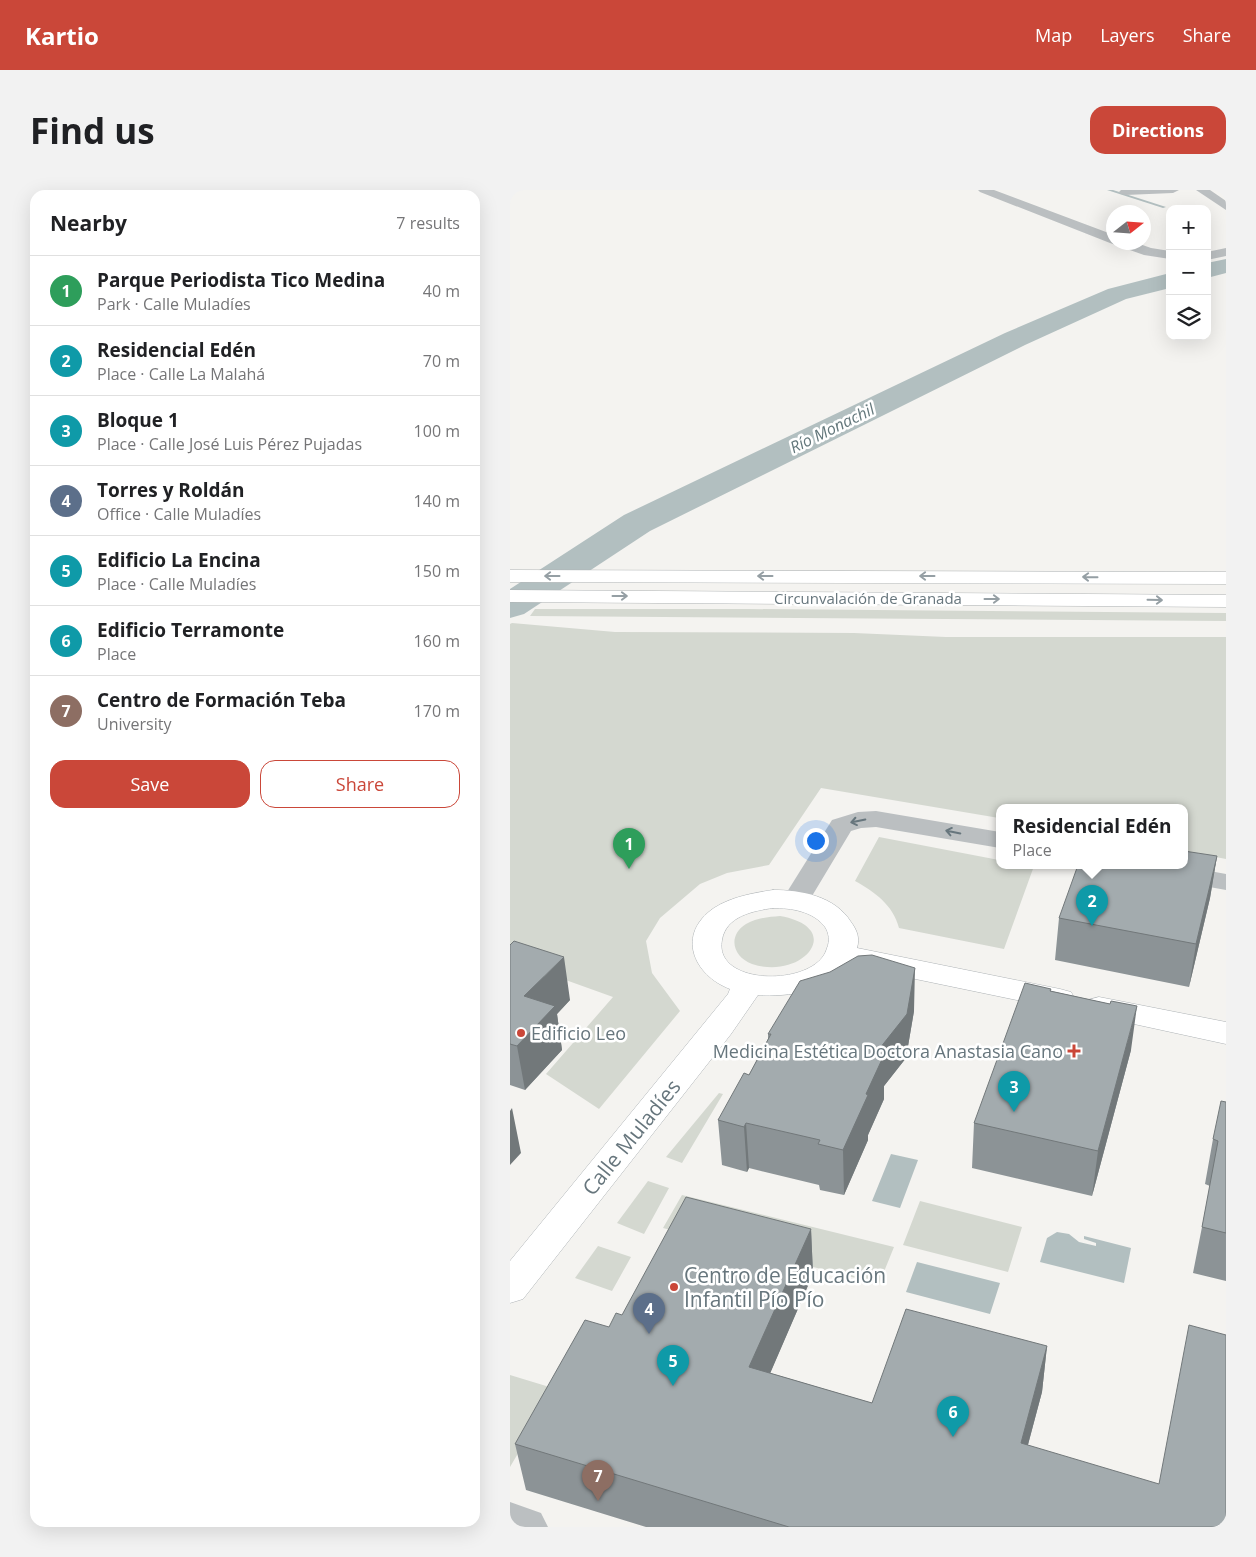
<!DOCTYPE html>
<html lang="en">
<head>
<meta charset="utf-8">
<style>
	:root { --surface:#fff; --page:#f2f2f2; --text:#202124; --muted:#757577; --line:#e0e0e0; --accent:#ca4739 }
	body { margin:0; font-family:"Open Sans",sans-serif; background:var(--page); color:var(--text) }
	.controls { position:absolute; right:15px; top:15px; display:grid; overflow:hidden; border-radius:10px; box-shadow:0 5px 20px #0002 }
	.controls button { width:45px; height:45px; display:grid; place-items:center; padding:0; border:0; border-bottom:1px solid var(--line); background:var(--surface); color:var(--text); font:25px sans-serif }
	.compass { position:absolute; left:596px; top:15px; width:45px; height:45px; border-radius:50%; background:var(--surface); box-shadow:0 5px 20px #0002; rotate:73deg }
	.you { position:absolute; left:305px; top:650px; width:18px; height:18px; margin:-12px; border:4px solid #fff; border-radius:50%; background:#1a73e8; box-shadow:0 0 0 8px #1a73e833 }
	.badge { display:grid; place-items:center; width:32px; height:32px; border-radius:50%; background:var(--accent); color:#fff; font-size:16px; font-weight:700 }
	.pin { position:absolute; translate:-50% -41px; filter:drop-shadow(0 1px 2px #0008) }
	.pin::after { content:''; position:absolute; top:26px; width:18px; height:15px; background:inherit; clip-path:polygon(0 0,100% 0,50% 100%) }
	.popup { position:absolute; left:486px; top:614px; width:192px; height:65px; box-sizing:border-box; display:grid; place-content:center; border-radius:10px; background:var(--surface); filter:drop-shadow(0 1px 4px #0005); font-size:16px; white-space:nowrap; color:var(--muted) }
	.popup b { font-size:19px; color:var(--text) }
	.popup::after { content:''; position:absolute; left:50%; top:100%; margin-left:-10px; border:10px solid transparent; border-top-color:var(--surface) }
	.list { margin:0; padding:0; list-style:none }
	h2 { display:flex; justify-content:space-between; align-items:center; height:65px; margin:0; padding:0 20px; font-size:21px }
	h2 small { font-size:16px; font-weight:400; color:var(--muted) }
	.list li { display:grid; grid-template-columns:32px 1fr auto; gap:15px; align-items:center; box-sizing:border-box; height:70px; padding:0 20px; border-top:1px solid var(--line) }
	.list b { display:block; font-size:19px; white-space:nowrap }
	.list p { margin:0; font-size:16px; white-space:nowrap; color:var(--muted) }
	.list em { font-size:16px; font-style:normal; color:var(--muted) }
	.actions { display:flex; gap:10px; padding:15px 20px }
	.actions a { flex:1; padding:11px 0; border:1px solid var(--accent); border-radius:15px; text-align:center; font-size:18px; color:var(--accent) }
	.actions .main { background:var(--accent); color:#fff }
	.icon { flex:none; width:28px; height:28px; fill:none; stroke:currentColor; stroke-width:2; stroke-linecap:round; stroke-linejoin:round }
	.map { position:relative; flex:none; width:716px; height:1337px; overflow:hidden; border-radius:15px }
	header { display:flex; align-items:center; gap:30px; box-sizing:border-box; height:70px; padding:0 25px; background:var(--accent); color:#fff }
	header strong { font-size:24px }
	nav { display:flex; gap:28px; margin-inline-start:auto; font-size:18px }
	.intro { display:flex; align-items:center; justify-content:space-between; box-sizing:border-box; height:120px; padding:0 30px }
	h1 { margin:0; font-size:35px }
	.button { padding:12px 22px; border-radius:15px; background:var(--accent); color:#fff; font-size:18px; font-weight:700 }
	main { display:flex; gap:30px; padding:0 30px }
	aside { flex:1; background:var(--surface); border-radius:15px; box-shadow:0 5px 20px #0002 }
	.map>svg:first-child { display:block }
	.green { fill:#d4d8d0 }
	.water { fill:#b2bfc0 }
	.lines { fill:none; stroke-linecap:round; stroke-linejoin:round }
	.stream { fill:#b2bfc0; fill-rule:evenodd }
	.river { fill:#b2bfc0; fill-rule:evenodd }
	.secondary-casing { stroke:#aeb3b6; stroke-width:1 }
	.highway-casing { stroke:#afb3b4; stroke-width:1 }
	.street { fill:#bbbfc1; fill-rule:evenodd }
	.secondary { fill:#fff; fill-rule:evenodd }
	.highway { fill:#fff; fill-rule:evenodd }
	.wall { fill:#8c9396 }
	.shaded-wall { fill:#72787a }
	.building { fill:#a3abae; stroke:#72787a }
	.oneway { stroke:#959fa4 }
	.oneway2 { stroke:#67767d }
	.poi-dot { fill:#ca4739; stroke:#fff; stroke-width:2 }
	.labels { text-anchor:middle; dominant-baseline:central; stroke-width:5; stroke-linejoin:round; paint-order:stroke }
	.far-street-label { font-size:15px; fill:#67767d; stroke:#fff }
	.far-water-label { font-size:16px; font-style:italic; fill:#63777b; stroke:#fff }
	.poi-label { font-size:18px; fill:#67767d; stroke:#fff; text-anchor:start }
	.near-street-label { font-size:21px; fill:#67767d; stroke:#fff }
	.near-poi-label { font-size:21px; fill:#67767d; stroke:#fff; text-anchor:start }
</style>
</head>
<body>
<header>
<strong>Kartio</strong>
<nav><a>Map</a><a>Layers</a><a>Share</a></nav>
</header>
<div class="intro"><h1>Find us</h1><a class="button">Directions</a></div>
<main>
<aside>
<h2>Nearby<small>7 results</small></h2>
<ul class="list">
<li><span class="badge" style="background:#2e9e5b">1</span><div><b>Parque Periodista Tico Medina</b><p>Park · Calle Muladíes</p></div><em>40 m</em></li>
<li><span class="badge" style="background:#0f9aa8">2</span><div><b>Residencial Edén</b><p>Place · Calle La Malahá</p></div><em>70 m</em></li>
<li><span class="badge" style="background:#0f9aa8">3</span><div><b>Bloque 1</b><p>Place · Calle José Luis Pérez Pujadas</p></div><em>100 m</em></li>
<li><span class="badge" style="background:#5c6f8a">4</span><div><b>Torres y Roldán</b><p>Office · Calle Muladíes</p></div><em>140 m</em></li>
<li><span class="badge" style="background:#0f9aa8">5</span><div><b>Edificio La Encina</b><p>Place · Calle Muladíes</p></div><em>150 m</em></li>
<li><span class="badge" style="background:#0f9aa8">6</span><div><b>Edificio Terramonte</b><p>Place</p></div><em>160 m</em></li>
<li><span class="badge" style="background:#8d6e63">7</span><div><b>Centro de Formación Teba</b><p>University</p></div><em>170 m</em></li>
</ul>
<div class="actions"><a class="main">Save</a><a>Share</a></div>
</aside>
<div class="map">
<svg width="716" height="1337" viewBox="0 0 716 1337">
	<rect width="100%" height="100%" fill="#f4f3f0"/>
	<path class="green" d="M25 419H238L716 423V431L20 426Z
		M2 433 105 442 344 443 436 447H716V669L675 661 674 617H490L489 628 311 598 259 675 217 683 190 694 150 728 136 751 142 783 170 821 89 919 36 884 103 807 0 770V434Z
		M369 647 489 670 490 675 524 676 494 759 389 738C383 715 365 702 345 691Z
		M270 726C337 738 292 791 242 774 223 767 217 746 236 734 247 728 258 727 270 726Z
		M209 903 213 904 172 973 156 967Z
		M138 991 159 998 134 1044 107 1033Z
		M172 1005 384 1057 369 1094 153 1038Z
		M410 1011 512 1037 498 1082 393 1055Z
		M88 1056 121 1067 102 1101 65 1088Z
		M0 1185 46 1199 0 1277Z"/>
	<path class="water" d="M381 964 408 970 390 1018 362 1011Z
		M547 1042 559 1044 569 1052 586 1056V1053L574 1049V1046L621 1058 614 1093 530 1072 537 1048Z
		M407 1072 490 1093 480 1124 396 1102Z"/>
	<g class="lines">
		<path class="stream" d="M597 0H603L656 17 653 18Z"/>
		<path class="river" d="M716 69V83L697 88V73Z
			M660 83V98L616 109 515 155 140 341 14 424 0 428V399L114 325 495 143 598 99Z"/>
		<defs>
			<path id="secondary" d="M263 700C291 700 325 706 341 732 347 740 350 748 347 758L550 799 561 802 565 809 561 816 550 819 338 775C320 802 278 807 248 805L221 844 13 1109 0 1113V1071L218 804 220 799C183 785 166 744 204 718 221 707 243 703 263 700ZM263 718C281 718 303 721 315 737 319 743 320 751 317 758 307 797 203 797 212 750 216 726 243 721 263 718Z
				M589 807 716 832V854L578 824 573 817 578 810Z"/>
			<path id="highway" d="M0 380 716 382V394L0 392Z
				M0 400 716 405V417L0 412Z"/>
		</defs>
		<use href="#secondary" class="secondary-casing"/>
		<use href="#highway" class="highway-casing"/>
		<path class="street" d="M468 0H484L604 45V52H624L641 58 660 61V69L634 65 600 53 470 2Z
			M611 0H669L663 3 615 5 611 4 609 2Z
			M686 0H700L716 11V20Z
			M716 58V66L697 70V62Z
			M366 621 490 642V658L366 637 351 638 341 641 296 716 286 719 276 716 272 710 322 630 348 622Z
			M608 675H667L716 684V700L622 683 612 681Z
			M0 1312 31 1323 38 1337H0Z"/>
		<use href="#secondary" class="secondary"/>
		<use href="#highway" class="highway"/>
	</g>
	<path class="wall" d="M707 666 700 708 679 797 545 770 549 728Z
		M0 755 60 810 47 824 52 860 15 900 0 895Z
		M541 799V801L600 814 621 860 582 1006 462 978 464 933Z
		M404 821 396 868 374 896V909L358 945V950L334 1005 310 1000 309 995 239 978 237 982 212 975 208 930 239 885 258 849V844Z
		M716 912V1091L683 1083 700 996 695 994 703 949Z
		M301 1039 303 1084 260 1183 362 1213 537 1156 532 1202 518 1255 716 1337H136L16 1300 5 1254 99 1137 112 1125Z"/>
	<path class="shaded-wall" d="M707 666 700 708 679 797 686 754Z
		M54 767 60 810 47 824 52 860 15 900 7 856 14 806Z
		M405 778 404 821 396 868 374 896V909L358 945V950L334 1005 333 960 366 863Z
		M627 816 621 860 582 1006 588 961Z
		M2 918 11 963 0 975V921Z
		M236 933 239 978 237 982 234 937Z
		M301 1039 303 1084 243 1223 239 1177Z
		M537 1156 532 1202 506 1299 511 1253Z"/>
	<path class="building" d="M674 661 707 666 686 754 549 728 568 675H674Z
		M4 751 54 767 14 806 45 816 7 856 0 854V755Z
		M362 765 405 778 397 824 366 863 374 865 356 904 358 905 333 960 308 954 310 950 236 933 234 937 208 930 234 883 239 885 261 844H258L290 791 320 782 348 766Z
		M515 793 541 799 540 801 600 814 601 811 627 816 588 961 464 933Z
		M711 911 716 912V1043L692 1037 708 951 703 949Z
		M176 1007 301 1039 239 1177 362 1213 396 1119 537 1156 511 1253 649 1294 679 1135 716 1145V1337H279L5 1254 75 1130 99 1137 106 1123 112 1125Z"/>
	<defs><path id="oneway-shaft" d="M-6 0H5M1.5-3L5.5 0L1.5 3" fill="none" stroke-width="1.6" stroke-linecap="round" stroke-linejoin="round" transform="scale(1.25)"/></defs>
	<g class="oneway">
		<use href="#oneway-shaft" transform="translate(42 386) rotate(-180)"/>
		<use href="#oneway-shaft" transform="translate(255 386) rotate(-180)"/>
		<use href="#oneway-shaft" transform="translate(417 386) rotate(-180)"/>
		<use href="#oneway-shaft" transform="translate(580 387) rotate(-179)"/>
		<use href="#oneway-shaft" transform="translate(110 406)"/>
		<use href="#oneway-shaft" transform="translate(482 409)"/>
		<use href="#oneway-shaft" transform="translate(645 410) rotate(1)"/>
	</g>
	<g class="oneway2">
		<use href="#oneway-shaft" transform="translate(348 631) rotate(168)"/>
		<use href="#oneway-shaft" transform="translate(443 642) rotate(-169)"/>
	</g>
	<g class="poi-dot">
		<circle cx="11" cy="843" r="5"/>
		<path d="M561.5 853.5h5v5h5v5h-5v5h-5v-5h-5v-5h5z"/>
		<circle cx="164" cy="1097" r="5"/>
	</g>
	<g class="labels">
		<g class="far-street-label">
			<text x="358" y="408">Circunvalación de Granada</text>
		</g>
		<g class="far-water-label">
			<text transform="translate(322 238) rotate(-26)">Río Monachil</text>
		</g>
		<g class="poi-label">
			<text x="21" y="843">Edificio Leo</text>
			<text x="553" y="861" text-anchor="end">Medicina Estética Doctora Anastasia Cano</text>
		</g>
		<g class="near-street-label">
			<text transform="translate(121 947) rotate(-51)">Calle Muladíes</text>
		</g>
		<g class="near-poi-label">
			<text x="174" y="1085">Centro de Educación<tspan x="174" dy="24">Infantil Pío Pío</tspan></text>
		</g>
	</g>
</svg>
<div class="controls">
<button>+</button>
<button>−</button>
<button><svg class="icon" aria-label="layers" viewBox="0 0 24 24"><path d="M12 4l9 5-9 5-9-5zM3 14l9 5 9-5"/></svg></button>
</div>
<svg class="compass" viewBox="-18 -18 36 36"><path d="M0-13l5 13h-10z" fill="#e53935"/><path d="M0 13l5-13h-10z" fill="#757577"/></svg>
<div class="you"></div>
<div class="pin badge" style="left:119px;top:679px;background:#2e9e5b">1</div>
<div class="pin badge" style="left:582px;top:736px;background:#0f9aa8">2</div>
<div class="popup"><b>Residencial Edén</b>Place</div>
<div class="pin badge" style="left:504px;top:922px;background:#0f9aa8">3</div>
<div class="pin badge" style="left:139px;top:1144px;background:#5c6f8a">4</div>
<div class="pin badge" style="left:163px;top:1196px;background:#0f9aa8">5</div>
<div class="pin badge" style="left:443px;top:1247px;background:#0f9aa8">6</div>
<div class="pin badge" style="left:88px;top:1311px;background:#8d6e63">7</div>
</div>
</main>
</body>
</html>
